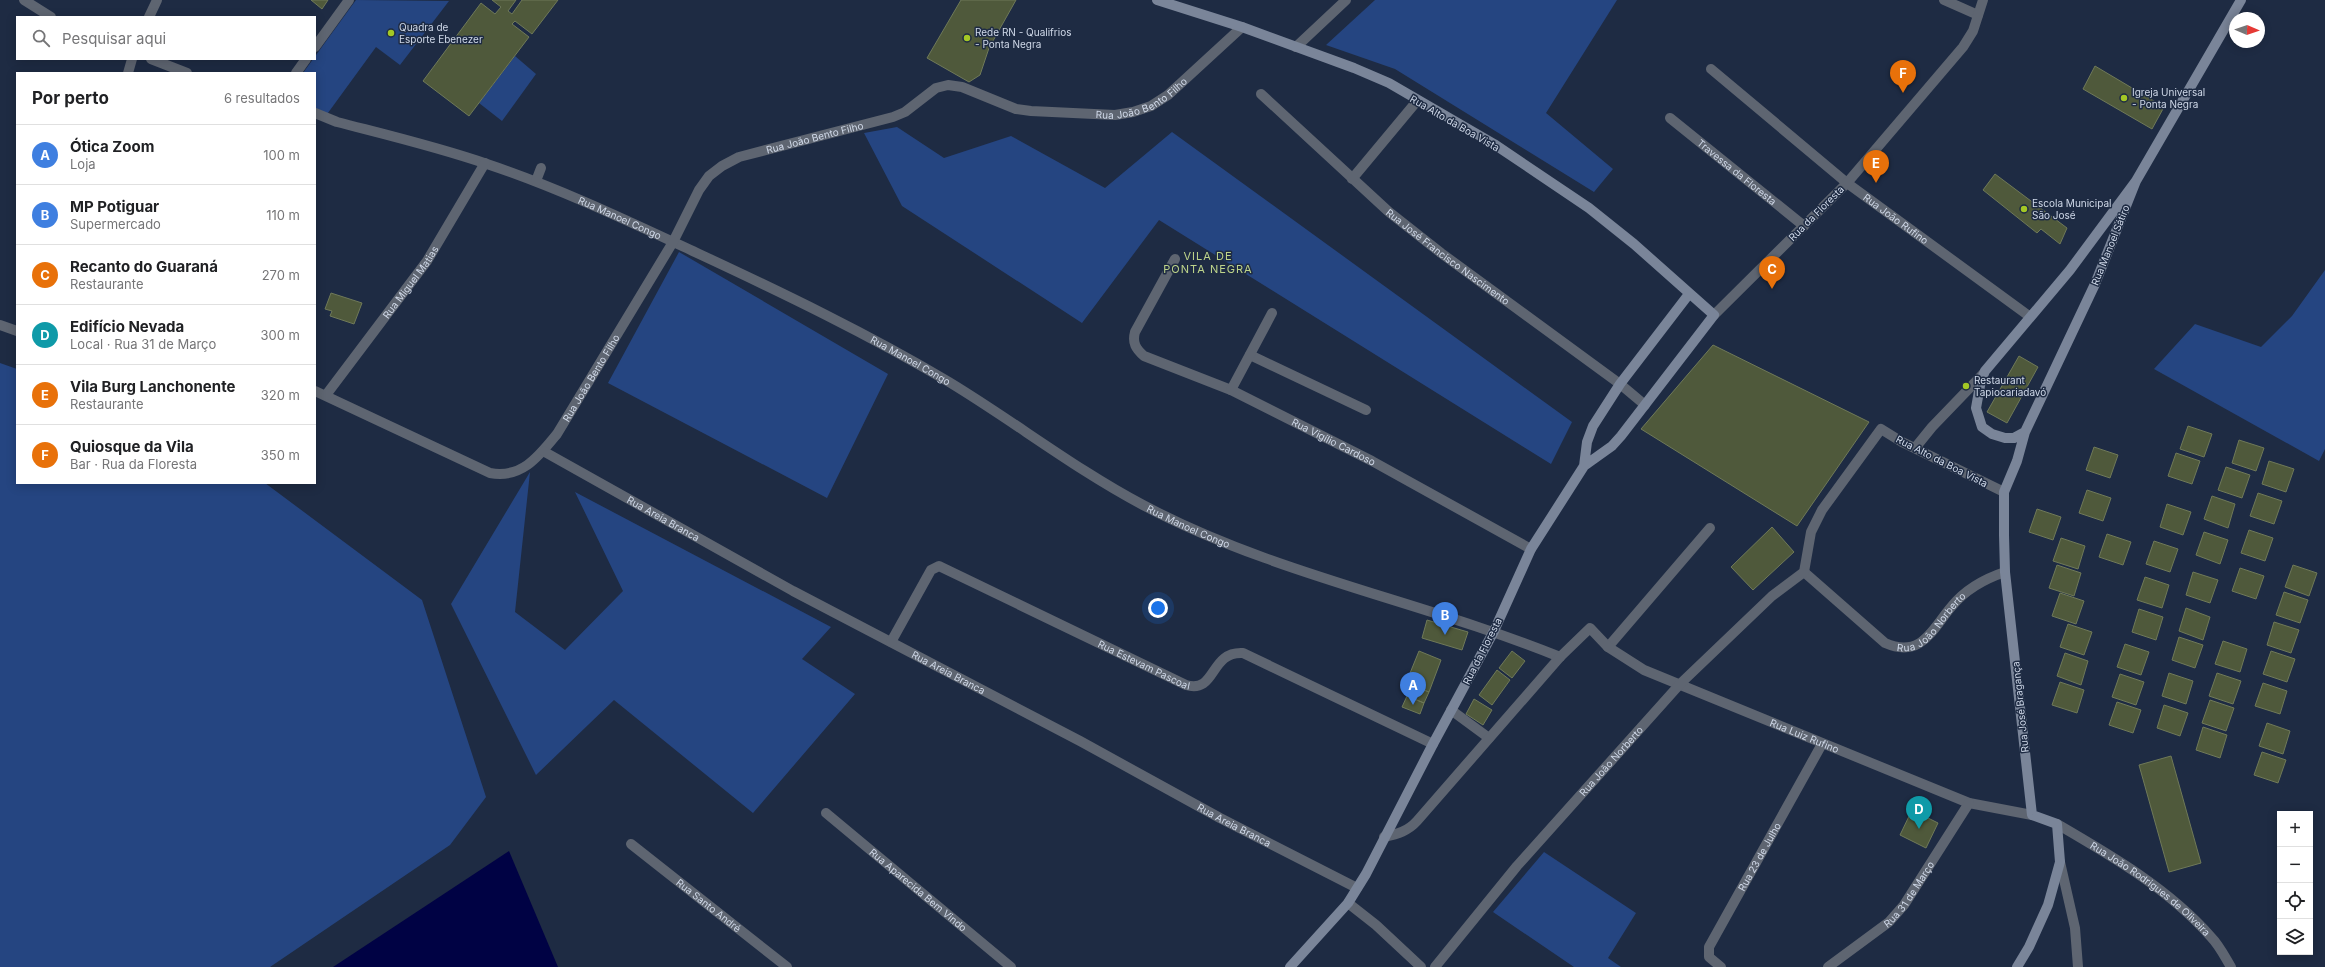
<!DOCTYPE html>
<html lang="pt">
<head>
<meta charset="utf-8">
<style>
	:root { --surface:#fff; --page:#f6f6f6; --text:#202124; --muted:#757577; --line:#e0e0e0; --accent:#5b6c24 }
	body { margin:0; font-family:Inter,sans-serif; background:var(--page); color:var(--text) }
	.controls { position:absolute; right:12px; bottom:12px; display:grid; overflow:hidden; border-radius:0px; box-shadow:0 2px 10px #0003 }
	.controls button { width:36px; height:36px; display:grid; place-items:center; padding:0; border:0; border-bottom:1px solid var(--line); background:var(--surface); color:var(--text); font:20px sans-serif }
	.compass { position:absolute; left:2229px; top:12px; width:36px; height:36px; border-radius:50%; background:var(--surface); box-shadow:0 2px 10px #0003; rotate:92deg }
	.you { position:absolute; left:1158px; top:608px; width:14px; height:14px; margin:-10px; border:3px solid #fff; border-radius:50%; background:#1a73e8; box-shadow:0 0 0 6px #1a73e833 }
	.badge { display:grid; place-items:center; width:26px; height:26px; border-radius:50%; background:var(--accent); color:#fff; font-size:13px; font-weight:700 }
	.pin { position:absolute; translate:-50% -33px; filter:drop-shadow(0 1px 2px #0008) }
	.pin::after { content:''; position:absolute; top:21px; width:14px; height:12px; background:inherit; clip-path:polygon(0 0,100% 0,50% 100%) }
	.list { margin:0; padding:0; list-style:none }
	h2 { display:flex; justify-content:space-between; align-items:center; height:52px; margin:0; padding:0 16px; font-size:17px }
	h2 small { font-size:13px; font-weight:400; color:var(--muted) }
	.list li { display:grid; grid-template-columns:26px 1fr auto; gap:12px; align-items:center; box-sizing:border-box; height:60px; padding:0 16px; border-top:1px solid var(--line) }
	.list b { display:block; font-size:15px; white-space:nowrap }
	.list p { margin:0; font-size:13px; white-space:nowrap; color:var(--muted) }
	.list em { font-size:13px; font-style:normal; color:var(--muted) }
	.icon { flex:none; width:22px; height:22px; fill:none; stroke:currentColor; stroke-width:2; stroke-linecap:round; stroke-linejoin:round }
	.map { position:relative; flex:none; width:2325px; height:967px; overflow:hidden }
	.search { position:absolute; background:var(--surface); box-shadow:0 2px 10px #0003; left:16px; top:16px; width:300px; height:44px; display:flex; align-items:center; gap:10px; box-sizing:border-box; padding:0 14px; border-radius:0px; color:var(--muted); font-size:15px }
	.panel { position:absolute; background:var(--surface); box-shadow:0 2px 10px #0003; left:16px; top:72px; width:300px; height:412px; border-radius:0px }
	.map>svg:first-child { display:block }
	.green { fill:#254581 }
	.water { fill:#000244 }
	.building { fill:#4f593b; stroke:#6f7959 }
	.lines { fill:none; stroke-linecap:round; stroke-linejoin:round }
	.street { stroke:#5e6571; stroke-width:10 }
	.secondary { stroke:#7a8599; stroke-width:10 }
	.poi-dot { fill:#a4c825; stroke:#1e2b43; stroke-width:1.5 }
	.labels { text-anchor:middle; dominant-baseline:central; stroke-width:3; stroke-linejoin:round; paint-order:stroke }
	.poi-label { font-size:10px; fill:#cfd8e8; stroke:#1e2b43; text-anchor:start }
	.street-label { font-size:10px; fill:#cfd8e8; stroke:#1e2b43 }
	.neighbourhood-label { font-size:11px; letter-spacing:1px; fill:#bed48a; stroke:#1e2b43 }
</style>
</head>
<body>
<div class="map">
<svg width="2325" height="967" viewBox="0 0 2325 967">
	<rect width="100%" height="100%" fill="#1e2b43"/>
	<path class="green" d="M356 0 449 1 400 65 376 47 325 117 315 115V73H303Z
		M1375 0H1617L1546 113 1613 169 1594 192 1395 69 1326 45Z
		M515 56 536 74 502 121 479 103Z
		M897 127 944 158 1011 136 1105 188 1172 132 1572 422 1551 464 1159 220 1082 323 902 206 864 133Z
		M679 252 888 374 827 498 608 383Z
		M2325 270V449L2319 461 2154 369 2195 324 2261 347 2292 316Z
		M0 363 17 369V483H265L422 600 486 797 450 845 270 967H0Z
		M530 472 515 612 565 650 623 591 575 492 831 627 802 659 855 694 753 813 614 700 536 775 451 604Z
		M1544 852 1636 913 1608 958 1621 967H1574L1493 912Z"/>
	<path class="water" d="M509 851 558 967H333Z"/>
	<path class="building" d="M311 0H328L322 9Z
		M492 0H516L508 11 512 14 522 0H558L532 34 515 21 512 24 529 37 469 116 423 81 481 3 495 14 501 7Z
		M961 0H1016L989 48 980 75 969 82 927 58Z
		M2095 66 2164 107 2152 129 2083 89Z
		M1995 174 2067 228 2060 244 2041 229 2037 233 1983 190Z
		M331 293 362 303 354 324 330 316 332 311 325 309Z
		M1713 345 1869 422 1797 526 1641 429Z
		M2019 356 2038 367 2007 423 1987 412Z
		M2188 426 2212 434 2204 457 2180 449Z
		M2239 440 2264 448 2256 471 2232 463Z
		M2094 447 2118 455 2110 478 2086 470Z
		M2176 453 2200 461 2192 484 2168 476Z
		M2269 461 2294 469 2286 492 2262 484Z
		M2226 467 2250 475 2242 498 2218 490Z
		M2087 490 2111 498 2103 521 2079 513Z
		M2258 493 2282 501 2274 524 2250 516Z
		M2212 496 2235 504 2228 528 2204 519Z
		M2167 504 2191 512 2183 535 2160 527Z
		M2037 509 2061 517 2053 540 2029 532Z
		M1772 527 1794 552 1753 590 1731 567Z
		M2249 530 2273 538 2265 561 2241 553Z
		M2204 532 2228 540 2220 564 2196 555Z
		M2107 534 2131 542 2123 565 2099 557Z
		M2061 538 2085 546 2078 569 2053 561Z
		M2154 541 2178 549 2170 572 2146 564Z
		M2057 565 2081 573 2074 596 2049 588Z
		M2293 565 2317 573 2309 596 2285 587Z
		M2240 568 2264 576 2256 599 2232 591Z
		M2193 572 2218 580 2210 603 2186 595Z
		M2145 577 2169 585 2162 608 2137 600Z
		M2284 592 2308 600 2300 623 2276 615Z
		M2060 593 2084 601 2076 624 2052 616Z
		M2186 608 2210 617 2203 640 2179 631Z
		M2139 609 2163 617 2156 640 2132 632Z
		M1427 620 1468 632 1462 650 1422 638Z
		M2274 622 2299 630 2291 653 2267 645Z
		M2068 624 2092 632 2084 655 2060 647Z
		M2179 637 2203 645 2195 668 2172 660Z
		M2223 641 2247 649 2240 672 2215 664Z
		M2125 644 2149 652 2141 675 2117 667Z
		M1419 651 1441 660 1429 692 1406 683Z
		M1512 651 1525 661 1512 678 1499 668Z
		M2271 651 2295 659 2287 682 2263 674Z
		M2065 653 2088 661 2081 685 2057 676Z
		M1497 670 1510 680 1492 705 1479 695Z
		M2169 673 2193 681 2186 704 2162 696Z
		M2217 673 2241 681 2233 704 2209 696Z
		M2120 674 2144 682 2136 705 2112 697Z
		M2060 682 2084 690 2077 713 2052 705Z
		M2263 683 2287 691 2280 714 2255 706Z
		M1411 685 1429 692 1424 703 1407 696Z
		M1407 696 1424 703 1420 714 1402 707Z
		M1474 699 1492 710 1483 725 1466 714Z
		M2210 700 2234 708 2226 731 2202 723Z
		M2117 702 2141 710 2133 733 2109 725Z
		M2164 705 2188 713 2180 736 2157 728Z
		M2267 723 2290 731 2283 754 2259 746Z
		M2203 727 2227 735 2220 758 2196 750Z
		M2262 752 2286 760 2278 783 2254 775Z
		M2171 756 2201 863 2169 872 2139 765Z
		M1912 810 1938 823 1926 848 1900 835Z"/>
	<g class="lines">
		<g class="street">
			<path d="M24 0 51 17"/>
			<path d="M1944 0 1978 15"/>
			<path d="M149 17 157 0"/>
			<path d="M315 47 349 0"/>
			<path d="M1296 47 1346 0"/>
			<path d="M151 59 187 73"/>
			<path id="s1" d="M1711 69 1847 183 2029 316"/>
			<path d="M128 73 132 59"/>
			<path d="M296 73 306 59"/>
			<path id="s2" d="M1261 94 1389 212 1441 253 1620 384 1645 405"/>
			<path id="s3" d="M315 113 337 122C387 135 438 147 487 164 559 188 628 221 697 253 783 293 868 334 949 382 1015 422 1075 469 1143 505 1275 575 1422 601 1560 657"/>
			<path id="s4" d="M1670 118 1804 226"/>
			<path d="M1352 179 1417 101"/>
			<path d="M536 181 541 168"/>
			<path id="s5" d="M1175 259 1135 332C1132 343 1136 349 1144 356L1231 390 1372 461 1531 549"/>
			<path d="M1714 315 1847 183 1963 47 1973 31 1983 0"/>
			<path d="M0 325 17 331"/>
			<path d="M1250 355 1366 410"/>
			<path d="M1231 390 1272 313"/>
			<path id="s6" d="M315 391 490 473C522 479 539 456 557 434L673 242 699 190 709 176 722 166 739 157 893 117 905 112 936 88 948 85 962 87 1016 109 1031 111 1115 115 1133 112 1151 106 1168 95 1242 27"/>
			<path id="s7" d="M326 395 427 261 485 163"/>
			<path d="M1915 448 1932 427 1984 373"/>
			<path id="s8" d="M543 451 793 591 1080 741 1220 818 1357 888"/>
			<path id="s9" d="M1804 572 1885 643C1922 659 1932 629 1952 606 1966 589 1984 579 2005 572"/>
			<path id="s10" d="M891 642 931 570 939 566 1186 685C1217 694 1209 651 1243 653L1433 744"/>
			<path d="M1608 647 1710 528"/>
			<path d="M1451 710 1489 738"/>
			<path id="s11" d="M826 813 1011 967"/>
			<path id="s12" d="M2057 824C2112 856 2169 889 2211 937 2219 945 2225 957 2231 967"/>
			<path id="s13" d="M1384 837C1398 834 1408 831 1417 821L1560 657 1590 628 1608 647 1644 670 1969 803 2032 815"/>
			<path id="s14" d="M631 844 787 967"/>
			<path d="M2060 862 2075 928 2078 967"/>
			<path d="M1348 903 1376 925 1421 967"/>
			<path id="s15" d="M1435 967 1517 866 1680 684 1772 596 1804 572 1811 532 1822 510 1881 429 1902 442 2004 492"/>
			<path id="s16" d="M1721 967 1709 957V947L1822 744"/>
			<path id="s17" d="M1828 967 1889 922 1904 905 1969 803"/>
		</g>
		<path class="secondary" d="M1157 0 1242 27 1354 68 1389 83 1494 144 1589 208 1634 244 1714 315 1621 436 1612 446 1584 466 1531 549 1494 631 1433 744 1366 874 1348 903 1290 967
			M2136 181 2070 270 1985 371 1981 380 1976 408 1982 427 1992 434 2005 438H2014L2025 432 2095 284 2136 181 2241 0
			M1584 466 1587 442 1593 426 1620 384 1689 294
			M2017 967 2029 947 2048 905 2060 862 2057 824 2032 815 2005 572 2004 535V492L2017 461 2025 432"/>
	</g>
	<g class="poi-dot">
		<circle cx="391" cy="33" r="4"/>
		<circle cx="967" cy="38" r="4"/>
		<circle cx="2124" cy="98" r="4"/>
		<circle cx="2024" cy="209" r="4"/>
		<circle cx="1966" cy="386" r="4"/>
	</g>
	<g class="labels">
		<g class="poi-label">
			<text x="399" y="27">Quadra de<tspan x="399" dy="12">Esporte Ebenezer</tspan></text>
			<text x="975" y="32">Rede RN - Qualifrios<tspan x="975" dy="12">- Ponta Negra</tspan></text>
			<text x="2132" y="92">Igreja Universal<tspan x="2132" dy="12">- Ponta Negra</tspan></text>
			<text x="2032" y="203">Escola Municipal<tspan x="2032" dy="12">São José</tspan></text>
			<text x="1974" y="380">Restaurant<tspan x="1974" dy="12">Tapiocariadavó</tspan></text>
		</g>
		<g class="street-label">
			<text stroke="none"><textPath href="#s6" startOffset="1037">Rua João Bento Filho</textPath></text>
			<text transform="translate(1455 123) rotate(30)">Rua Alto da Boa Vista</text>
			<text stroke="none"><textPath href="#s6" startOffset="689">Rua João Bento Filho</textPath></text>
			<text stroke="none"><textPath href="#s4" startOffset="86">Travessa da Floresta</textPath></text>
			<text transform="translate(1816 213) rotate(-45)">Rua da Floresta</text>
			<text stroke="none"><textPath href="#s3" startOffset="323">Rua Manoel Congo</textPath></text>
			<text stroke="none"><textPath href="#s1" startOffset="238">Rua João Rufino</textPath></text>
			<text transform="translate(2110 245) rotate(-68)">Rua Manoel Sátiro</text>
			<text stroke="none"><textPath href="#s2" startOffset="248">Rua José Francisco Nascimento</textPath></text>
			<text stroke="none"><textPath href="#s7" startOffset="141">Rua Miguel Matias</textPath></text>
			<text stroke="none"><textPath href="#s3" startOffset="647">Rua Manoel Congo</textPath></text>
			<text stroke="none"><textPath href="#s6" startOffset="341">Rua João Bento Filho</textPath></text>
			<text stroke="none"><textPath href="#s5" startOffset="319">Rua Vigílio Cardoso</textPath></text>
			<text transform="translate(1942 461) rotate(27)">Rua Alto da Boa Vista</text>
			<text stroke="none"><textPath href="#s8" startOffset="138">Rua Areia Branca</textPath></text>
			<text stroke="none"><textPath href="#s3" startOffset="971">Rua Manoel Congo</textPath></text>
			<text stroke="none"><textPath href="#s9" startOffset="165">Rua João Norberto</textPath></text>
			<text transform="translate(1482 651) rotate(-63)">Rua da Floresta</text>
			<text stroke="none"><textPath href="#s10" startOffset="319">Rua Estevam Pascoal</textPath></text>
			<text stroke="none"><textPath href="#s8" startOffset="462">Rua Areia Branca</textPath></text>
			<text transform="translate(2020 707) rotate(-96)">Rua José Bragança</text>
			<text stroke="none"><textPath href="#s13" startOffset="539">Rua Luiz Rufino</textPath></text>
			<text stroke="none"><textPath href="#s15" startOffset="271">Rua João Norberto</textPath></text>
			<text stroke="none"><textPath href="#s8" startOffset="786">Rua Areia Branca</textPath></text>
			<text stroke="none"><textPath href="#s16" startOffset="129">Rua 23 de Julho</textPath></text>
			<text stroke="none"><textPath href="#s11" startOffset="120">Rua Aparecida Bem Vindo</textPath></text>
			<text stroke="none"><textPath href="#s12" startOffset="114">Rua João Rodrigues de Oliveira</textPath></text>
			<text stroke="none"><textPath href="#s17" startOffset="110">Rua 31 de Março</textPath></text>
			<text stroke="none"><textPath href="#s14" startOffset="99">Rua Santo André</textPath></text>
		</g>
		<g class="neighbourhood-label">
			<text x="1208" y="256">VILA DE<tspan x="1208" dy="13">PONTA NEGRA</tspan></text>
		</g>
	</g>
</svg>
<div class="controls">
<button>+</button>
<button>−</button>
<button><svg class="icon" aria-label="locate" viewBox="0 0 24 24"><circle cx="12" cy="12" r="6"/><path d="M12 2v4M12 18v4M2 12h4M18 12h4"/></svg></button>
<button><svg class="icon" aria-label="layers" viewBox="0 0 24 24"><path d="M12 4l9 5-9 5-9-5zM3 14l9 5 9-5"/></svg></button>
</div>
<svg class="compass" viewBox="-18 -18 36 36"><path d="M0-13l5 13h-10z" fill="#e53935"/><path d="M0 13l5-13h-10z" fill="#757577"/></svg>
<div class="you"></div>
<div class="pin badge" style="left:1413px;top:705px;background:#3f7fe0">A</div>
<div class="pin badge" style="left:1445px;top:635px;background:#3f7fe0">B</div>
<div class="pin badge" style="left:1772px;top:289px;background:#e8710a">C</div>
<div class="pin badge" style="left:1919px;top:829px;background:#0f9aa8">D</div>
<div class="pin badge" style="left:1876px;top:183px;background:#e8710a">E</div>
<div class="pin badge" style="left:1903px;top:93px;background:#e8710a">F</div>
<div class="search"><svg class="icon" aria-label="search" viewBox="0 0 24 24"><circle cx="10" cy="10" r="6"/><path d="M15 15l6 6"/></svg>Pesquisar aqui</div>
<section class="panel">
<h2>Por perto<small>6 resultados</small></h2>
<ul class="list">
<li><span class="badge" style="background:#3f7fe0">A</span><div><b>Ótica Zoom</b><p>Loja</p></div><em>100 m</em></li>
<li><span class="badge" style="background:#3f7fe0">B</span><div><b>MP Potiguar</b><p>Supermercado</p></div><em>110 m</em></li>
<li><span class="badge" style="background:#e8710a">C</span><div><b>Recanto do Guaraná</b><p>Restaurante</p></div><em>270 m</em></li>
<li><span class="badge" style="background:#0f9aa8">D</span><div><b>Edifício Nevada</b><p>Local · Rua 31 de Março</p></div><em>300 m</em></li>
<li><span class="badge" style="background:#e8710a">E</span><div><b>Vila Burg Lanchonente</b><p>Restaurante</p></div><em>320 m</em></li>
<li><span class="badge" style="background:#e8710a">F</span><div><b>Quiosque da Vila</b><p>Bar · Rua da Floresta</p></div><em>350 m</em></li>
</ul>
</section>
</div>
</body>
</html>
